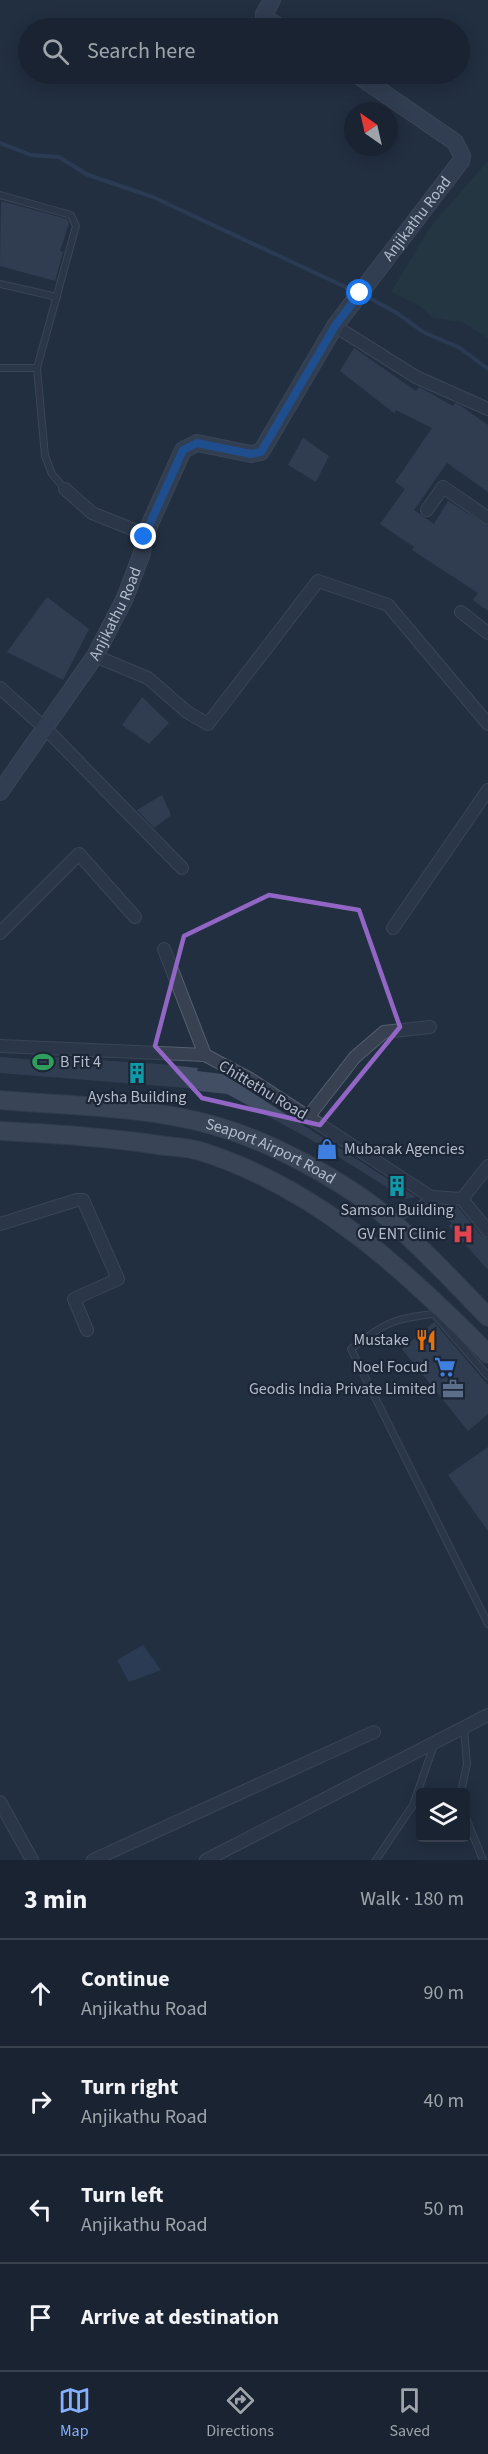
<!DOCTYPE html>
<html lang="en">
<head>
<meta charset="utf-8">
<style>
	:root { --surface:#1a2331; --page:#232b39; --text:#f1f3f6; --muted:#9fa4ab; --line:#38404d; --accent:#85b0ff }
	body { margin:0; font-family:"Source Sans 3",sans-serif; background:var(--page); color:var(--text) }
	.controls { position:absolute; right:18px; bottom:18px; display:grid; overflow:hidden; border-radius:6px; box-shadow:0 3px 15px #0003 }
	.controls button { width:54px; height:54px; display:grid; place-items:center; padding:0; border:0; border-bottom:2px solid var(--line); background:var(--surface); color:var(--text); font:30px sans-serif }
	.compass { position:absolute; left:344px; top:102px; width:54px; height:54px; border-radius:50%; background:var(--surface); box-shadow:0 3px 15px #0003; rotate:326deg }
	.stop { position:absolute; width:18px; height:18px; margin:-14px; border:4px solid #1a73e8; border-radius:50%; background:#fff }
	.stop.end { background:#1a73e8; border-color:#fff; box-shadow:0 2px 6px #0008 }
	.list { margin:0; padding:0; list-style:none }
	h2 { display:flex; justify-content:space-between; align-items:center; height:78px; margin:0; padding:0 24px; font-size:26px }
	h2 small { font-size:20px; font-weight:400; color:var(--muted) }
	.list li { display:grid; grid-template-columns:39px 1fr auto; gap:18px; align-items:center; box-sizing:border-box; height:108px; padding:0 24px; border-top:2px solid var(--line) }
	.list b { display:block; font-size:22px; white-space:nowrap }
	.list p { margin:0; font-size:20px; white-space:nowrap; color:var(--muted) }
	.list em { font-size:20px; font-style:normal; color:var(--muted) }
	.icon { flex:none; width:33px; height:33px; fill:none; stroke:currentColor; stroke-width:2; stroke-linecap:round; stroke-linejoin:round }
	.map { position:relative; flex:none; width:488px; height:1860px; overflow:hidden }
	.search { position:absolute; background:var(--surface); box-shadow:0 3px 15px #0003; left:18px; right:18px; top:18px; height:66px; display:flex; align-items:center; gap:15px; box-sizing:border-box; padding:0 21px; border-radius:33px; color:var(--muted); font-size:22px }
	.sheet { height:510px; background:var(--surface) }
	nav { display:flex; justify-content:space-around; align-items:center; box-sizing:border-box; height:84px; border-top:2px solid var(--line); background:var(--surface); font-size:16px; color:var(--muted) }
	nav a { display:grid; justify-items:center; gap:3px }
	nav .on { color:var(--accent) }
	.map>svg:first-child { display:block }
	.green { fill:#253e42 }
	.water { fill:#344969 }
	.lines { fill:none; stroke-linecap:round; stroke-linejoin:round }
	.stream { stroke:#344969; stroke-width:4 }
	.building { fill:#414e64 }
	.lane-casing { stroke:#555f6e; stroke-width:8 }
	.street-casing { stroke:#555f6e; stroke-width:14 }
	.secondary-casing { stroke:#555f6e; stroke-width:18 }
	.primary-casing { stroke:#404a5a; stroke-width:20 }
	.lane { stroke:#374151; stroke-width:6 }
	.street { stroke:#374151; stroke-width:12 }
	.secondary { stroke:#444f64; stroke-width:16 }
	.primary { stroke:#556071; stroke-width:18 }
	.route { stroke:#1a73e8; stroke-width:8 }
	.marked { fill:none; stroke:#9166c4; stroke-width:4.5; stroke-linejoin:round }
	.labels { text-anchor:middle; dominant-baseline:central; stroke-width:4.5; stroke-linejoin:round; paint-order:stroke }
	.street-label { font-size:16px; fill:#b3bccb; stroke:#1c2636 }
	.poi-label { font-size:16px; fill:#b3bccb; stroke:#1c2636; text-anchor:end }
</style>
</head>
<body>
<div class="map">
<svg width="488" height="1860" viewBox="0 0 488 1860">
	<rect width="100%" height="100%" fill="#222f41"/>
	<path class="green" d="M488 161V338L462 322 433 318 420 306 391 292 431 226Z"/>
	<path class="water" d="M143 1645 161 1670 129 1682 117 1660Z"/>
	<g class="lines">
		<path class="stream" d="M0 143 31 155 59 157 88 175 153 197 354 291
			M364 295 397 313 423 332 460 348 488 369"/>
	</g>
	<path class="building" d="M1 201 67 219 69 223 60 251 63 252 55 281 0 266Z
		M354 348 416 391 419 387 453 406 455 403 461 406 488 425V492L447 463 414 510 434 524 448 501 488 526V611L473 600 478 593 412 550 414 547 380 524 405 489 395 482 432 428 396 410 394 413 340 371Z
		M303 438 329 456 316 482 288 465Z
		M47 597 89 629 63 680 7 652Z
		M142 697 169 723 149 744 122 725Z
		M162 795 171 815 154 828 137 810Z
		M37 1056 159 1064 198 1068 197 1071 223 1074 416 1197 406 1199 308 1138 227 1094 199 1091V1089L0 1073V1057L37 1060Z
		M434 1205 458 1207 482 1236 488 1239V1270L449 1226 452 1223 439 1215Z
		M434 1322 488 1385V1414L468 1431 402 1349Z
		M488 1447V1531L448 1475Z"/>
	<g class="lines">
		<defs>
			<path id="lane" d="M0 195 71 215 76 226 37 368 45 456 52 474 65 489
				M0 284 57 297
				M0 368H37
				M396 1220 430 1198
				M488 1376 434 1314C393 1318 383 1324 351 1349L488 1624
				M461 1792 467 1764 464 1728
				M466 1818 483 1860
				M376 1860 413 1805 434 1745"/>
			<path id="street" d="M335 326 416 377 488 409
				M65 489 92 513 137 531 144 537
				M427 510 443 487 488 518
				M461 612 488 633
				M95 656 148 678 187 712 208 724 318 581 388 605 488 724
				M0 688 46 729 182 868
				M393 928 488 790
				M0 933 79 854 135 917
				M164 949 205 1055
				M0 1046 205 1055 250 1079 431 1197 462 1199 488 1231
				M308 1117 355 1057 384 1032 430 1027
				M462 1199 488 1166
				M0 1224 77 1200H83L118 1279 74 1299 87 1330
				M0 1802 32 1860
				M93 1860 374 1732
				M206 1860 488 1715"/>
			<g id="secondary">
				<path d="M272 0 264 14V17L281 28"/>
				<path id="s1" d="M0 792 95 656 125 598 142 553 144 537 183 450 197 443 251 454 261 452 335 326 461 161 462 156 455 142 356 74"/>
			</g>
			<g id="primary">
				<path id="s2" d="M0 1100C68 1106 146 1106 212 1125 271 1141 349 1183 395 1224 427 1253 457 1285 488 1317"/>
				<path d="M0 1131C53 1134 107 1137 159 1145 172 1147 187 1147 200 1151 317 1188 404 1269 488 1354"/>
			</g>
		</defs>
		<use href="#lane" class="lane-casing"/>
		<use href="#street" class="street-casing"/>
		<use href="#secondary" class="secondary-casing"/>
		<use href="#primary" class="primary-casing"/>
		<use href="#lane" class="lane"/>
		<use href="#street" class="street"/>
		<use href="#secondary" class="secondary"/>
		<use href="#primary" class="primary"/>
	</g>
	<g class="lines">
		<path class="route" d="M144 537 183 450 197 443 251 454 261 452 335 326 360 293"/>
	</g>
	<path d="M0 0H488V1860H0ZM269 895 359 910 400 1027 320 1125 202 1098 155 1046 184 936Z" fill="#222f41" fill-opacity=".55" fill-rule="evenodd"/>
	<path class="marked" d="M269 895 359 910 400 1027 320 1125 202 1098 155 1046 184 936Z"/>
	<defs>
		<symbol id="stadium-bare" viewBox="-9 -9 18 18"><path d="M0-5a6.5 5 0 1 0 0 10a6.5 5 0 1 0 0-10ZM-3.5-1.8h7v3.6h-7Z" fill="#2e9e5b" stroke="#1c2636" stroke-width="2.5" paint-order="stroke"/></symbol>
		<symbol id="building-bare" viewBox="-9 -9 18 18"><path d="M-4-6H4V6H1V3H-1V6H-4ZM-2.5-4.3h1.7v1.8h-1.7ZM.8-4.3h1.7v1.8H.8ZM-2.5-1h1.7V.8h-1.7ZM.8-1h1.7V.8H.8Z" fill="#0f9aa8" stroke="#1c2636" stroke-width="2.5" paint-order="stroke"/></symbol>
		<symbol id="shop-bare" viewBox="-9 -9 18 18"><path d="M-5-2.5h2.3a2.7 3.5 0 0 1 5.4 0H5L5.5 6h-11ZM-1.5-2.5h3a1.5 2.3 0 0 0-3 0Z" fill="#3f7fe0" stroke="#1c2636" stroke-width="2.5" paint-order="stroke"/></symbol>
		<symbol id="hospital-bare" viewBox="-9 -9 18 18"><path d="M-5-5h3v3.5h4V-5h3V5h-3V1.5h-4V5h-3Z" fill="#e0444e" stroke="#1c2636" stroke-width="2.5" paint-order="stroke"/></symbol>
		<symbol id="restaurant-bare" viewBox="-9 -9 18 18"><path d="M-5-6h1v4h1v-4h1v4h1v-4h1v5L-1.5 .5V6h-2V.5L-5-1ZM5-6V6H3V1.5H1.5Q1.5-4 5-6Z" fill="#e8710a" stroke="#1c2636" stroke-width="2.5" paint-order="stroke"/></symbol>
		<symbol id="supermarket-bare" viewBox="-9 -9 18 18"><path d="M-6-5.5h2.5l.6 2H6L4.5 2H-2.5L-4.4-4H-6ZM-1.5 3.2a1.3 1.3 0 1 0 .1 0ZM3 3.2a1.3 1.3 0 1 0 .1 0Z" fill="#3f7fe0" stroke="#1c2636" stroke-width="2.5" paint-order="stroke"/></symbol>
		<symbol id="office-bare" viewBox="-9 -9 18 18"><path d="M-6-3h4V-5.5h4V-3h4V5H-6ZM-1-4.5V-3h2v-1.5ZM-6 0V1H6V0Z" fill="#5c6f8a" stroke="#1c2636" stroke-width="2.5" paint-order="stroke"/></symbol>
	</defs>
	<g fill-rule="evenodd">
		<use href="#stadium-bare" x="28" y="1047" width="30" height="30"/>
		<use href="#building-bare" x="122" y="1058" width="30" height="30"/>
		<use href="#shop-bare" x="312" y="1134" width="30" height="30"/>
		<use href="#building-bare" x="382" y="1171" width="30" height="30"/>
		<use href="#hospital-bare" x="448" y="1219" width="30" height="30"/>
		<use href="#restaurant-bare" x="411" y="1325" width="30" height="30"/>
		<use href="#supermarket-bare" x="430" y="1352" width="30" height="30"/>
		<use href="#office-bare" x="438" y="1374" width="30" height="30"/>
	</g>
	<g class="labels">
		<g class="street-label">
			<text stroke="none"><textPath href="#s1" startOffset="753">Anjikathu Road</textPath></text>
			<text stroke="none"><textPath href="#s1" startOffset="213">Anjikathu Road</textPath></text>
			<text transform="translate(263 1090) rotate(31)">Chittethu Road</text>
			<text stroke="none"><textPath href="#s2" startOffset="278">Seaport Airport Road</textPath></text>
		</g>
		<g class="poi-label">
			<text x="60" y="1062" text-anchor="start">B Fit 4</text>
			<text x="137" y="1097" text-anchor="middle">Aysha Building</text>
			<text x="344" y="1149" text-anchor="start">Mubarak Agencies</text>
			<text x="397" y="1210" text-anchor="middle">Samson Building</text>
			<text x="446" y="1234">GV ENT Clinic</text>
			<text x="409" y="1340">Mustake</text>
			<text x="428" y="1367">Noel Focud</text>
			<text x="436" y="1389">Geodis India Private Limited</text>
		</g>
	</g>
</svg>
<div class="controls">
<button><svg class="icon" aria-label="layers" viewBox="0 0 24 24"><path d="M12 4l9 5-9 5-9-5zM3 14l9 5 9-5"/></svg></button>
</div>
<svg class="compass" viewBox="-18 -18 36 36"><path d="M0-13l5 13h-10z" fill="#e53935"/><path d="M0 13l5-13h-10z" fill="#9fa4ab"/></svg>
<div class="stop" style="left:360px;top:293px"></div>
<div class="stop end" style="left:144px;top:537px"></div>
<div class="search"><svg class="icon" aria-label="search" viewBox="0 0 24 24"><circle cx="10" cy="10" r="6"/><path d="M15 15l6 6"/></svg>Search here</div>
</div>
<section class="sheet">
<h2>3 min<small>Walk · 180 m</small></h2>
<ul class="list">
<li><svg class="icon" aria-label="ahead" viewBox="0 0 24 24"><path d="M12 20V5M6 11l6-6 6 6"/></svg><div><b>Continue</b><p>Anjikathu Road</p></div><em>90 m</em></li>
<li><svg class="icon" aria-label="right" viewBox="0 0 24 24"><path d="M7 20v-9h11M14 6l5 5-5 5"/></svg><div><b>Turn right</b><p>Anjikathu Road</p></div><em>40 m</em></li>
<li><svg class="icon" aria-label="left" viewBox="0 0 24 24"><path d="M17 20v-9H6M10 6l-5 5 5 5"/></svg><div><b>Turn left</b><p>Anjikathu Road</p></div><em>50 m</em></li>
<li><svg class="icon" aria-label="arrive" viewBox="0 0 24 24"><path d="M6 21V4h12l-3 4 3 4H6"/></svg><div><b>Arrive at destination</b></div></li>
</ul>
</section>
<nav>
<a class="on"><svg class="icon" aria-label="map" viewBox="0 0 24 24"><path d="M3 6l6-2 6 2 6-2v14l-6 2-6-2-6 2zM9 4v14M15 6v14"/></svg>Map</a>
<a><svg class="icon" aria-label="directions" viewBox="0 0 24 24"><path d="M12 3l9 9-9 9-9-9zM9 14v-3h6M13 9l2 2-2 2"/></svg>Directions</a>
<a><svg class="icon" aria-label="saved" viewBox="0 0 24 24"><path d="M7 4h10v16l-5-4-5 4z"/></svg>Saved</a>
</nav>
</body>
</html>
